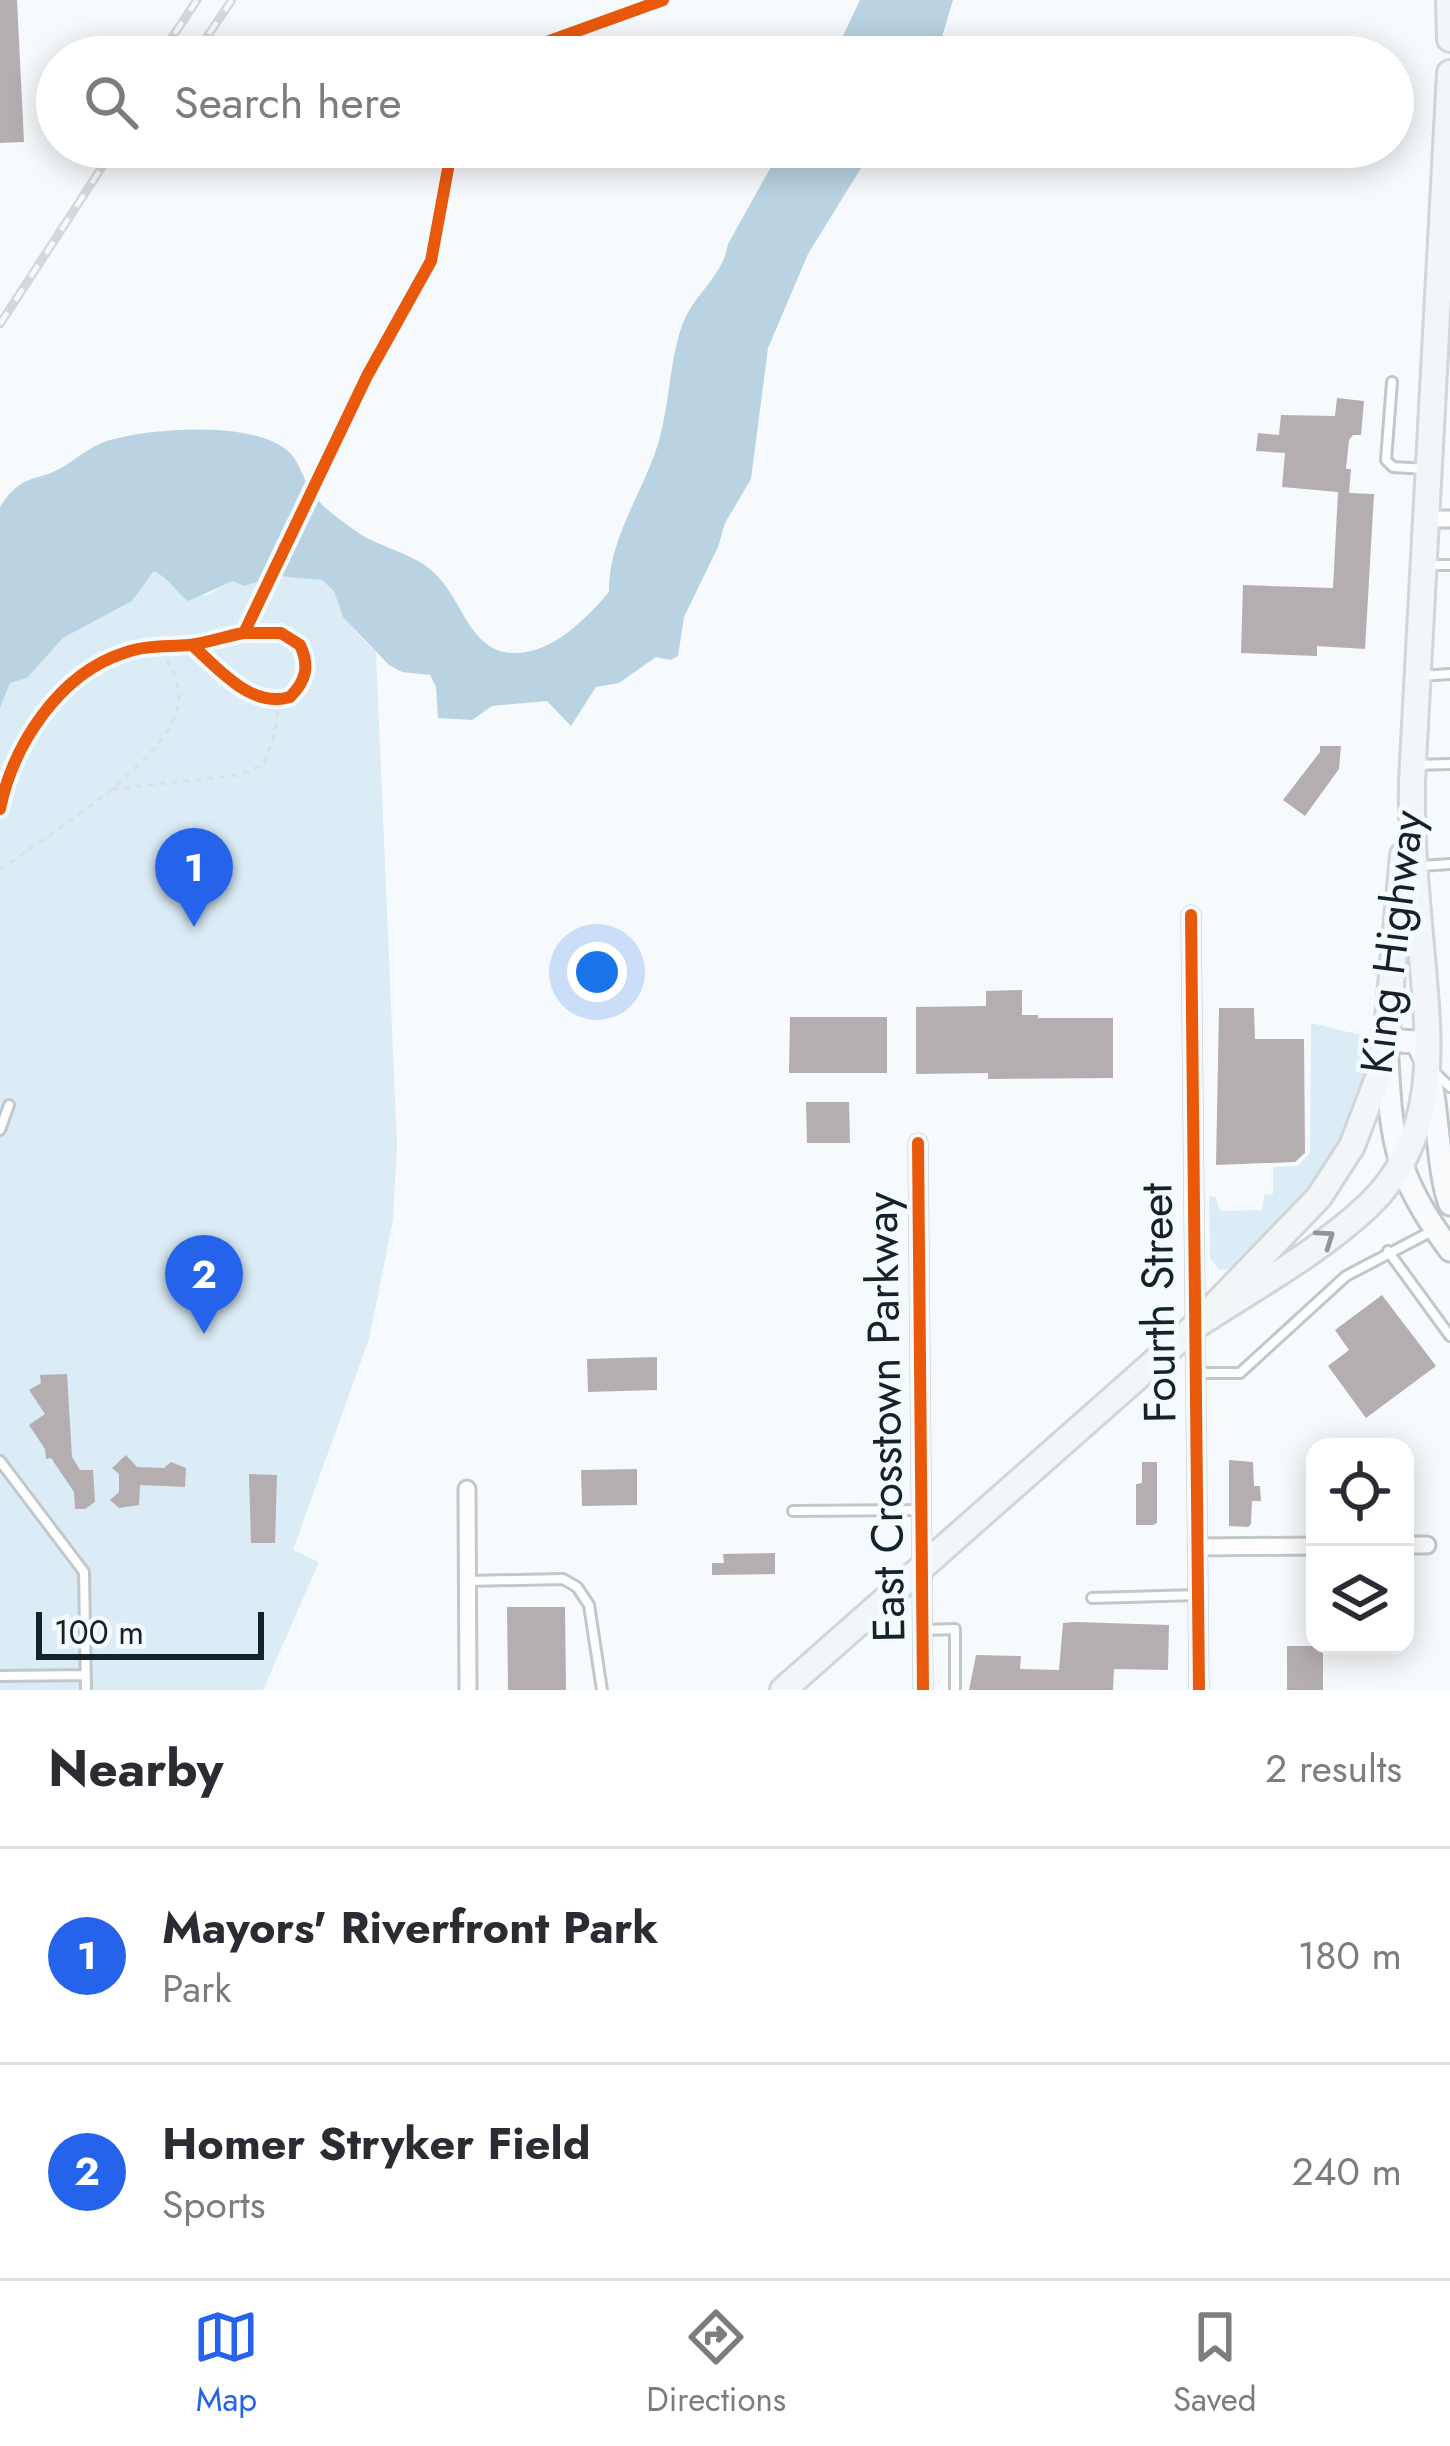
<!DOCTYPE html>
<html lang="en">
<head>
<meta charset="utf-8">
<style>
	:root { --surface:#fff; --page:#f7f7f7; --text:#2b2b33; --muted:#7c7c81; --line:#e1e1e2; --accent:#2563eb }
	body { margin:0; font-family:Jost,sans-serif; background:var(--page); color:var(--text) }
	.controls { position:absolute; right:36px; bottom:36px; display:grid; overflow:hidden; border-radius:24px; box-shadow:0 6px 30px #0003 }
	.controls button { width:108px; height:108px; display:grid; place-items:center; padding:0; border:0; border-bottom:3px solid var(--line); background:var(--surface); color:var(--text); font:60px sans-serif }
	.scale { position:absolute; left:36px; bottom:30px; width:228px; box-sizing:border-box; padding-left:12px; border:6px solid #16222a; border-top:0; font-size:33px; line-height:42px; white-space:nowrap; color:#16222a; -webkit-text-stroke:9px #f4fbff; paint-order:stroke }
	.you { position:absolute; left:597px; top:972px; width:42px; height:42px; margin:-30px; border:9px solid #fff; border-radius:50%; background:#1a73e8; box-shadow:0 0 0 18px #1a73e833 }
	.badge { display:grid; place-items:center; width:78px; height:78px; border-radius:50%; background:var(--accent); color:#fff; font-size:39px; font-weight:700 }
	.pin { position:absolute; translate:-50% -99px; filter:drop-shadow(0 3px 6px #0008) }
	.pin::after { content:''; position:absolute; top:63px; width:42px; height:36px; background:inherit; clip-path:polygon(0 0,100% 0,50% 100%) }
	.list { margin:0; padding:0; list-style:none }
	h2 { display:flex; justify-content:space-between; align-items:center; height:156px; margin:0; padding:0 48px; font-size:51px }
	h2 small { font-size:39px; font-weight:400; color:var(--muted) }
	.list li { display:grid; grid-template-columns:78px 1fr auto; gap:36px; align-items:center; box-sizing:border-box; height:216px; padding:0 48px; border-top:3px solid var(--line) }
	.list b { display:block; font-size:45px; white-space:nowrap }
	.list p { margin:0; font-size:39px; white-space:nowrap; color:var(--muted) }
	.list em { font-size:39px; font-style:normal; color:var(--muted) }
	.icon { flex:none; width:66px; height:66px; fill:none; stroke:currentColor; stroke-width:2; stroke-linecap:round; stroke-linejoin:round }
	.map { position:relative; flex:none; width:1450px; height:1690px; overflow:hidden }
	.search { position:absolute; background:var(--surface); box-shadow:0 6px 30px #0003; left:36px; right:36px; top:36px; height:132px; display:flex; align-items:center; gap:30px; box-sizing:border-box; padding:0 42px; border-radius:66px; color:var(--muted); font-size:45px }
	.sheet { height:588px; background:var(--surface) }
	nav { display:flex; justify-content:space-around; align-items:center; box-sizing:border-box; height:168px; border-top:3px solid var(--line); background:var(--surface); font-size:33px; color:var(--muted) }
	nav a { display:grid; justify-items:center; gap:6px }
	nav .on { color:var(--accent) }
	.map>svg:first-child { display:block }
	.green { fill:#dbecf6 }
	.water { fill:#b9d3e2 }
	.building { fill:#b4aeb0 }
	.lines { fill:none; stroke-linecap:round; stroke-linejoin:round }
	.lane-casing { stroke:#c1c8cc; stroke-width:14 }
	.street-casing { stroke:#c1c8cc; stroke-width:21 }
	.secondary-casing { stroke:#c1c8cc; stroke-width:27 }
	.primary-casing { stroke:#d2d6d8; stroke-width:30 }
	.path { stroke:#dddedf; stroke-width:3; stroke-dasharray:6 6; stroke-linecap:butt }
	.lane { stroke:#fefeff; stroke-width:8 }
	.street { stroke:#fefeff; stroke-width:15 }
	.secondary { stroke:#f8fafc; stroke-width:21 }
	.primary { stroke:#f2f6f9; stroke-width:24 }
	.rail-casing { stroke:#d6d7d8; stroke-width:9 }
	.rail { stroke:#f4fbff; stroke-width:4.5; stroke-dasharray:14; stroke-linecap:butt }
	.cycleway-casing { stroke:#f4fbff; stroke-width:20 }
	.cycleway { stroke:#e8590c; stroke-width:12 }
	.oneway { stroke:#8f979c }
	.labels { text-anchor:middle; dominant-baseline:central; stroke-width:10; stroke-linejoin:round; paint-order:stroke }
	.street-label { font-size:45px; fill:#16222a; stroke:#f4fbff }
</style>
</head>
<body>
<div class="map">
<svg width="1450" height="1690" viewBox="0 0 1450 1690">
	<rect width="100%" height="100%" fill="#f7fafc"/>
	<path class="green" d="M154 571 206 596 233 580 244 586C266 579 318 567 334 590 337 595 337 602 340 608 349 625 362 639 376 652L397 1145 393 1220 369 1339 293 1550 319 1562 263 1690H0V708L10 683 27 678 63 638 132 601Z
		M1311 1023 1369 1037 1373 1045C1354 1127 1323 1180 1263 1239 1250 1252 1239 1271 1219 1270L1210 1258 1209 1196 1216 1197 1220 1211 1262 1210 1264 1195 1273 1194V1167L1297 1166 1310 1153Z"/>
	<path class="water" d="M860 0H953L936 57H833Z
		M782 147H874L808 254 768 348 751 479 725 523 718 547 684 617 678 656 671 660 656 657 619 683 596 687 571 726 547 701 492 706 472 720 438 718 436 687 430 675 402 672 389 665 343 617 334 591 322 580 278 576 244 586 233 581 188 601C175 591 170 579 154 571L132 601 63 638 27 678 10 683 0 708V507C24 470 37 484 66 465 81 455 96 443 114 439 155 428 257 420 290 453 300 463 304 481 312 493 322 507 339 519 353 529 380 550 416 551 439 578 463 603 471 651 512 653 551 655 586 619 609 592 608 535 648 487 661 433 670 397 670 358 683 323 695 293 723 276 728 244Z"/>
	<path class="building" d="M0 0H17L24 142 0 143Z
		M1337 398 1364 401 1361 435H1353L1349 440 1346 469H1351L1349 493 1374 494 1365 649 1317 646V656L1241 653 1243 585 1333 588 1338 492 1282 487 1285 453 1256 451 1258 433 1279 435 1281 415 1335 416Z
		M1320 746H1341L1339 769 1305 816 1283 800 1320 752Z
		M1022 990V1015H1038V1018H1113V1078L988 1079V1073L916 1074V1007L986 1006V991Z
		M1219 1008H1254L1255 1039H1304L1305 1153 1295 1162 1216 1165Z
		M790 1017H887V1073H789Z
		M806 1102H849L850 1143H807Z
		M1382 1295 1436 1366 1366 1418 1328 1366 1349 1350 1335 1330Z
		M657 1357V1390L588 1392 587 1359Z
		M67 1374 72 1457 80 1470H93L95 1502 85 1509H75L74 1492 51 1458 46 1459 45 1449 29 1425 45 1414 29 1390 41 1383 40 1375Z
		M126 1455 137 1467 164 1468 171 1462 186 1468 185 1487 140 1485 139 1505 119 1508 110 1500 119 1492V1474L112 1468Z
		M1229 1460 1253 1462 1254 1486H1260L1261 1501H1252L1251 1524 1248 1527 1229 1526Z
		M1142 1462H1157V1523L1153 1525H1136V1484L1142 1483Z
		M637 1469V1505L582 1506 581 1470Z
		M249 1474 277 1475 275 1543H251Z
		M775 1553V1574L712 1575V1563H724L723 1554Z
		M507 1607H565L566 1690H508Z
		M1075 1622 1169 1625 1168 1670 1114 1669 1113 1690H969L976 1655 1021 1656 1020 1669 1059 1670 1063 1623Z
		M1287 1646H1323V1690H1287Z"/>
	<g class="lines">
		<defs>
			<path id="lane" d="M1392 382 1386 460 1393 467 1427 469
				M1428 565H1450
				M1419 676 1450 674
				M1414 765 1450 764
				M1422 866 1450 864
				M1434 1072 1450 1087
				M0 1130 9 1105
				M1388 1251 1450 1336
				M1198 1373H1240L1346 1276 1434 1230
				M0 1461 84 1572 86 1690
				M793 1511 922 1510
				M468 1581 563 1579 577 1587 589 1605 602 1690
				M1092 1598 1198 1595
				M924 1630 955 1629V1690
				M0 1676 86 1675"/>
			<path id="street" d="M1426 519H1450
				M1191 915 1199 1690
				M918 1143 923 1690
				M467 1489 468 1690
				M1405 1545H1427
				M1197 1547 1315 1546"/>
			<path id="secondary" d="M1450 1204C1434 1161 1440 1068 1415 1042L1386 1040C1391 1136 1391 1170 1450 1250"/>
			<path id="primary" d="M1449 0 1450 39
				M1194 1327C1252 1289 1318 1253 1368 1206 1443 1135 1429 1038 1421 946 1416 891 1411 836 1412 781L1450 73
				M783 1690 1194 1327 1319 1197 1352 1146 1378 1078 1386 1040 1403 855"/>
		</defs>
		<use href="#lane" class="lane-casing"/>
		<use href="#street" class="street-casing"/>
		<use href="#secondary" class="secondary-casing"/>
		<use href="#primary" class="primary-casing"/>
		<path class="path" d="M112 789 239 775 263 765 273 741 280 700
			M0 870C45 836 179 757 179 697 179 678 168 660 156 646"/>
		<use href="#lane" class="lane"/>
		<use href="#street" class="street"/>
		<use href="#secondary" class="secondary"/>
		<use href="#primary" class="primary"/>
		<defs>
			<path id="rail" d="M159 57 197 0
				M193 57 232 0
				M0 324 115 147"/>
		</defs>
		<use href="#rail" class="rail-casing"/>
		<use href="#rail" class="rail"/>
		<defs>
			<path id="cycleway" d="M505 57 663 0
				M192 645C218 668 251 709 290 697 306 681 310 666 300 645L281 633H244
				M0 809C13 745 59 674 124 653 145 645 167 647 189 645 207 643 226 636 244 633L367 376 431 261 452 147
				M1191 915 1199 1690
				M918 1143 923 1690"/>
		</defs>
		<use href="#cycleway" class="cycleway-casing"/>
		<use href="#cycleway" class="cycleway"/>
	</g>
	<defs><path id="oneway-chevron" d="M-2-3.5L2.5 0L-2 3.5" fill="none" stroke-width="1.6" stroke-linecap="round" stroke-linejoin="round" transform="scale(3)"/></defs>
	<use class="oneway" href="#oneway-chevron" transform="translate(1326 1238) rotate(-35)"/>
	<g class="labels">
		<g class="street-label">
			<text transform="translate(1392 942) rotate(-83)">King Highway</text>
			<text transform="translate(1158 1303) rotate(-91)">Fourth Street</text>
			<text transform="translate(885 1417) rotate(-91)">East Crosstown Parkway</text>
		</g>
	</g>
</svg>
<div class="controls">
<button><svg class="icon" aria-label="locate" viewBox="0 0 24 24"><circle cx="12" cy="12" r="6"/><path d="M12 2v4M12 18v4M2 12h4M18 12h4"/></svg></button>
<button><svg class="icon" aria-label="layers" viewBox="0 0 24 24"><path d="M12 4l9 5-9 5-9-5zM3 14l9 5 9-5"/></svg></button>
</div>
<div class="scale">100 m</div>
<div class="you"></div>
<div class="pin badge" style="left:194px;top:927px">1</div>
<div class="pin badge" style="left:204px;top:1334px">2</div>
<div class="search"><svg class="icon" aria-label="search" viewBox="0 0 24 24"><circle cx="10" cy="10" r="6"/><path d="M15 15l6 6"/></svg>Search here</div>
</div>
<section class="sheet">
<h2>Nearby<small>2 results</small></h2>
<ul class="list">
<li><span class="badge">1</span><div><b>Mayors' Riverfront Park</b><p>Park</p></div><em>180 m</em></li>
<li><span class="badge">2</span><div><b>Homer Stryker Field</b><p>Sports</p></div><em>240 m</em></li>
</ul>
</section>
<nav>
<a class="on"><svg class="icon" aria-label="map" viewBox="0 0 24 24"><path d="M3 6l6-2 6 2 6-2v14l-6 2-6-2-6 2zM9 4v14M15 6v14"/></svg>Map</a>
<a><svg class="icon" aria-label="directions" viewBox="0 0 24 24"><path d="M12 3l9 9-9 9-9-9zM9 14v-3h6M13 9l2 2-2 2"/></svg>Directions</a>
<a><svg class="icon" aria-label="saved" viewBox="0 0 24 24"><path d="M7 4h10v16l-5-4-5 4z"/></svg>Saved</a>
</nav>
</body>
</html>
